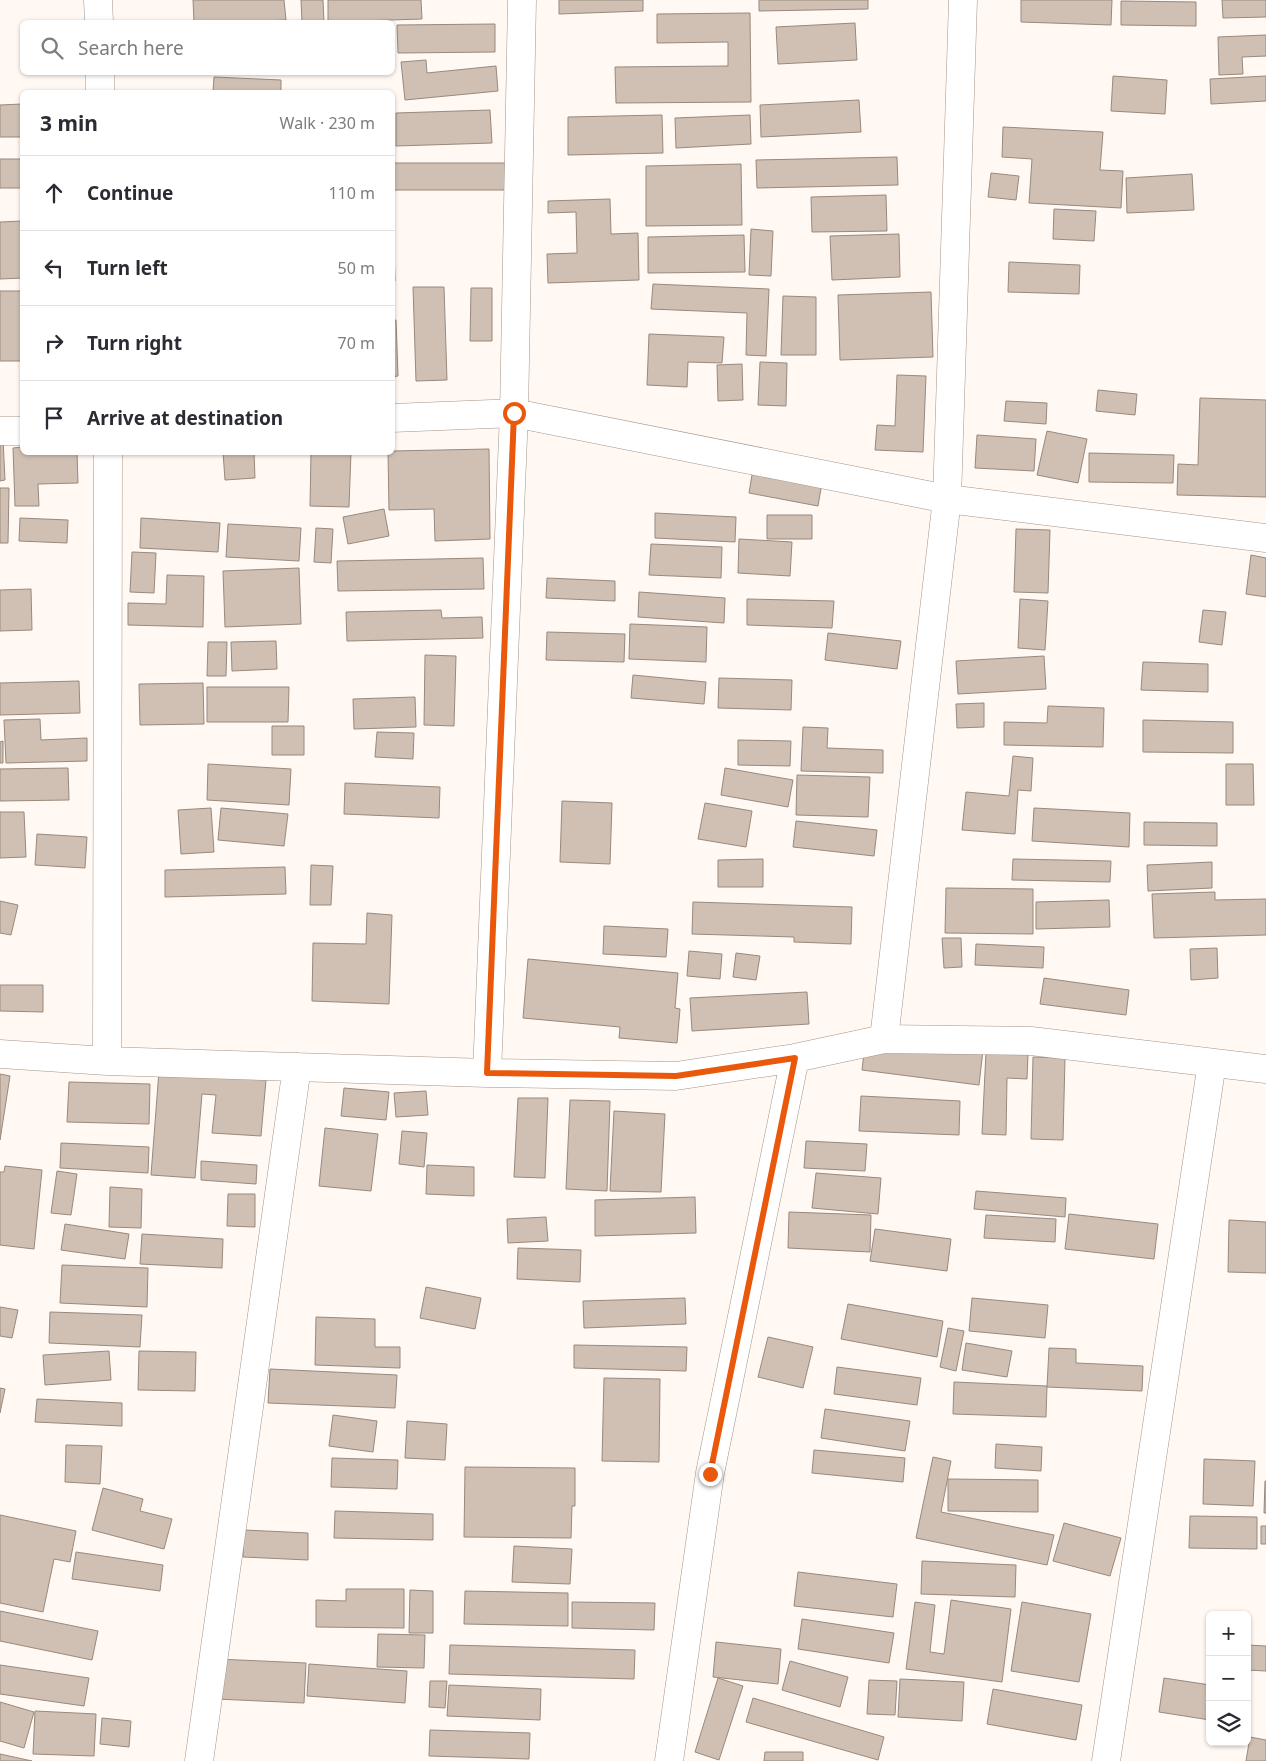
<!DOCTYPE html>
<html lang="en">
<head>
<meta charset="utf-8">
<style>
	:root { --surface:#fff; --page:#f2f2f3; --text:#2b2b33; --muted:#7c7c81; --line:#e1e1e2 }
	body { margin:0; font-family:"Noto Sans",sans-serif; background:var(--page); color:var(--text) }
	.controls { position:absolute; right:15px; bottom:15px; display:grid; overflow:hidden; border-radius:8px; box-shadow:0 1px 4px #0004 }
	.controls button { width:45px; height:45px; display:grid; place-items:center; padding:0; border:0; border-bottom:1px solid var(--line); background:var(--surface); color:var(--text); font:25px sans-serif }
	.stop { position:absolute; width:15px; height:15px; margin:-11px; border:4px solid #ea580c; border-radius:50%; background:#fff }
	.stop.end { background:#ea580c; border-color:#fff; box-shadow:0 1px 5px #0008 }
	.list { margin:0; padding:0; list-style:none }
	h2 { display:flex; justify-content:space-between; align-items:center; height:65px; margin:0; padding:0 20px; font-size:21px }
	h2 small { font-size:16px; font-weight:400; color:var(--muted) }
	.list li { display:grid; grid-template-columns:32px 1fr auto; gap:15px; align-items:center; box-sizing:border-box; height:75px; padding:0 20px; border-top:1px solid var(--line) }
	.list b { display:block; font-size:19px; white-space:nowrap }
	.list em { font-size:16px; font-style:normal; color:var(--muted) }
	.icon { flex:none; width:28px; height:28px; fill:none; stroke:currentColor; stroke-width:2; stroke-linecap:round; stroke-linejoin:round }
	.map { position:relative; flex:none; width:1266px; height:1761px; overflow:hidden }
	.search { position:absolute; background:var(--surface); box-shadow:0 1px 4px #0004; left:20px; top:20px; width:375px; height:55px; display:flex; align-items:center; gap:12px; box-sizing:border-box; padding:0 18px; border-radius:8px; color:var(--muted); font-size:19px }
	.panel { position:absolute; background:var(--surface); box-shadow:0 1px 4px #0004; left:20px; top:90px; width:375px; height:365px; border-radius:8px }
	.map>svg:first-child { display:block }
	.building { fill:#d0c0b3; stroke:#99897d }
	.lines { fill:none; stroke-linecap:round; stroke-linejoin:round }
	.street-casing { stroke:#a49589; stroke-width:29 }
	.street { stroke:#fff; stroke-width:28 }
	.route { stroke:#ea580c; stroke-width:6 }
</style>
</head>
<body>
<div class="map">
<svg width="1266" height="1761" viewBox="0 0 1266 1761">
	<rect width="100%" height="100%" fill="#fff8f3"/>
	<path class="building" d="M193 0H284L286 20 246 22H194Z
		M301 0H323L324 22H302Z
		M328 0H421L422 19 328 22Z
		M559 0H643V11L559 14Z
		M759 0H868V9L759 11Z
		M1021 0H1112L1111 25 1021 22Z
		M1222 0H1266V17L1223 18Z
		M1121 1 1196 2V26L1121 25Z
		M750 13 751 102 616 103 615 67 728 66V42L657 43V14Z
		M855 23 857 60 778 64 776 27Z
		M495 24V52L398 53 397 25Z
		M1266 35V56L1242 57 1243 74 1219 75 1218 37Z
		M426 60 427 73 496 66 498 91 405 100 401 62Z
		M1113 76 1167 80 1165 114 1111 111Z
		M1266 76V101L1211 104 1210 79Z
		M214 77 281 80V92H213Z
		M859 100 861 132 761 137 760 105Z
		M22 104V137H0V105Z
		M490 110 492 143 396 146V113Z
		M662 115 663 153 568 155V117Z
		M750 115 751 144 676 148 675 118Z
		M1003 127 1103 132 1100 170 1123 171 1121 208 1029 203 1032 159 1002 157Z
		M897 157 898 185 757 188 756 160Z
		M0 159H22V188H0Z
		M392 163H505V190H392Z
		M741 164 742 225 646 226V166Z
		M991 173 1019 176 1016 200 988 197Z
		M1192 174 1194 210 1127 213 1126 178Z
		M886 195 887 231 812 232 811 197Z
		M610 199 611 234 638 233 639 280 548 283 547 254 577 253 576 212 548 213V201Z
		M1054 209 1096 211 1094 241 1053 239Z
		M22 221V278L0 279V222Z
		M751 229 773 231 771 276 749 275Z
		M899 234 900 277 832 280 830 236Z
		M744 235 745 272 648 273V237Z
		M392 248H394L395 281H392Z
		M1009 262 1080 265 1079 294 1008 292Z
		M653 284 769 289 766 356 746 355 747 313 651 309Z
		M413 287H444L447 380 416 381Z
		M471 288H492V341H470Z
		M0 291H22V361H0Z
		M931 292 933 357 840 360 838 295Z
		M783 296 816 297V355H781Z
		M392 320H396L398 376 392 377Z
		M649 334 724 337 722 363 688 362 687 387 647 385Z
		M760 362 787 363 786 406 758 405Z
		M742 364 743 400 718 401 717 365Z
		M897 375 926 376 923 452 875 450 877 425 895 426Z
		M1098 390 1137 394 1135 415 1096 411Z
		M1200 398 1266 400V497L1177 495 1178 464 1198 465Z
		M1006 401 1047 403 1046 424 1004 421Z
		M1047 431 1087 439 1078 483 1037 475Z
		M977 435 1036 439 1034 471 975 468Z
		M0 439H3L5 480 0 481Z
		M22 447V452H77L78 483 38 484 39 506H15L13 448Z
		M489 449 490 539 435 541 434 509 389 510 388 452H392V451Z
		M223 452H254L255 478 225 480Z
		M311 452H351L349 507 310 506Z
		M1089 453 1174 455 1173 483 1089 482Z
		M754 463 823 477 818 506 749 493Z
		M0 488H9L8 543H0Z
		M384 509 389 536 348 544 343 517Z
		M655 513 736 517 735 542 655 538Z
		M767 515H812V539H767Z
		M20 518 68 520 67 543 19 541Z
		M141 518 220 523 218 552 140 548Z
		M228 524 301 528 299 561 226 557Z
		M316 528 333 529 331 563 314 562Z
		M1016 529 1050 530 1048 593 1014 592Z
		M739 539 792 542 790 576 738 573Z
		M651 544 722 547 721 578 649 575Z
		M132 552 156 553 154 593 130 592Z
		M1251 555 1266 558V597L1246 594Z
		M483 558 484 589 338 591 337 561Z
		M299 568 301 624 225 627 223 571Z
		M167 575 204 576 203 627 128 625V603L166 604Z
		M547 578 615 581V601L546 598Z
		M31 589 32 630 0 631V590Z
		M639 592 725 598 724 623 638 617Z
		M747 599 834 601 832 628 747 625Z
		M1020 599 1048 601 1045 650 1018 648Z
		M441 610 442 618 482 617 483 638 347 641 346 612Z
		M1203 610 1226 612 1222 645 1199 642Z
		M630 624 707 627 706 662 629 659Z
		M547 632 625 634 624 662 546 660Z
		M828 633 901 641 897 669 825 660Z
		M276 641 277 669 232 671 231 642Z
		M208 642H227L226 676H207Z
		M425 655 456 656 454 726 424 725Z
		M1044 656 1046 689 958 694 956 661Z
		M1143 662 1208 664V692L1141 690Z
		M633 675 706 682 704 704 631 698Z
		M719 678 792 680 791 710 718 708Z
		M79 681 80 713 0 715V683Z
		M203 683 204 724 140 725 139 684Z
		M207 687H289L288 722H207Z
		M415 697 416 727 354 729 353 699Z
		M984 703V727L957 728 956 704Z
		M1048 706 1104 708 1103 747 1004 745V722L1047 723Z
		M40 719 41 740 87 738V761L6 763 4 720Z
		M1143 720 1233 722V753L1143 752Z
		M272 726H304V755H272Z
		M803 727 828 728 827 748 883 750V773L801 771Z
		M377 732 414 733 413 759 375 757Z
		M738 740 791 741 790 766 738 765Z
		M3 741V763H0V742Z
		M1013 756 1033 758 1031 791 1018 790 1015 834 962 830 966 792 1009 796Z
		M208 764 291 769 289 805 207 800Z
		M1226 764H1253L1254 805H1226Z
		M68 768 69 800 0 801V769Z
		M725 768 793 780 788 807 721 795Z
		M797 775 870 777 868 817 796 815Z
		M345 783 440 787 439 818 344 814Z
		M562 801 612 803 610 864 560 862Z
		M705 803 752 811 746 847 698 839Z
		M211 808 214 852 181 854 178 810Z
		M221 808 288 814 284 846 218 840Z
		M1034 808 1130 813 1129 847 1032 841Z
		M0 812H24L26 857 0 858Z
		M796 821 877 830 874 856 793 847Z
		M1144 822 1217 823V846L1144 845Z
		M37 834 87 837 85 868 35 865Z
		M763 859V887H718V860Z
		M1013 859 1111 861 1110 882 1012 880Z
		M1212 862V888L1148 891 1147 865Z
		M311 865 333 866 331 905H310Z
		M285 867 286 894 165 897V870Z
		M946 888 1033 889V934L945 933Z
		M1215 892V900L1266 899V935L1154 938 1152 894Z
		M1109 900 1110 927 1036 929V902Z
		M0 901 18 905 11 935 0 933Z
		M693 902 852 907 851 944 794 942V937L692 934Z
		M367 913 392 915 389 1004 312 1001 313 943 366 944Z
		M604 926 668 929 666 957 603 954Z
		M942 938H961L962 967 944 968Z
		M976 944 1044 947 1043 968 975 965Z
		M1217 948 1218 978 1191 980 1190 949Z
		M689 951 722 954 720 979 687 976Z
		M736 953 760 956 756 980 733 977Z
		M528 959 678 973 675 1008 680 1009 677 1043 619 1038 620 1027 523 1018Z
		M1044 978 1129 990 1126 1015 1040 1004Z
		M0 985H43V1012L0 1011Z
		M807 992 809 1024 692 1031 690 998Z
		M866 1035 983 1050 979 1085 862 1070Z
		M986 1052 1028 1054 1027 1079 1007 1078 1006 1135 982 1134Z
		M1033 1057 1065 1058 1063 1140 1031 1139Z
		M159 1071 266 1080 261 1136 212 1133 216 1095 202 1094 195 1178 151 1175Z
		M0 1074 10 1076 0 1140Z
		M69 1082 150 1084 149 1124 67 1122Z
		M344 1088 389 1092 386 1120 341 1116Z
		M426 1091 428 1115 396 1117 394 1093Z
		M861 1096 960 1101 959 1135 859 1131Z
		M518 1098H548L545 1178 514 1177Z
		M570 1100 610 1101 607 1191 566 1189Z
		M614 1111 665 1114 661 1192 610 1191Z
		M325 1128 378 1134 371 1191 319 1186Z
		M402 1131 427 1133 424 1167 399 1164Z
		M806 1141 867 1144 865 1171 804 1168Z
		M61 1143 149 1147 148 1173 60 1168Z
		M201 1161 257 1165 256 1184 201 1180Z
		M427 1165 474 1167V1196L426 1194Z
		M5 1166 42 1170 34 1249 0 1245V1172H4Z
		M57 1171 77 1174 71 1215 51 1213Z
		M816 1173 881 1178 878 1214 812 1208Z
		M110 1187 142 1189 141 1228 109 1227Z
		M976 1191 1066 1198 1065 1217 974 1209Z
		M228 1194H255V1227L227 1226Z
		M695 1197 696 1233 595 1236V1200Z
		M789 1212 871 1215 870 1252 788 1248Z
		M1069 1214 1158 1224 1154 1259 1065 1249Z
		M986 1215 1056 1219 1055 1242 984 1238Z
		M546 1217 548 1241 508 1243 507 1219Z
		M1229 1220 1266 1222V1273L1228 1272Z
		M65 1224 129 1234 125 1259 61 1250Z
		M875 1229 951 1239 947 1271 870 1261Z
		M142 1234 223 1239 222 1268 140 1264Z
		M518 1248 581 1250 580 1282 517 1279Z
		M62 1265 148 1268 147 1307 60 1303Z
		M426 1287 481 1298 475 1329 420 1318Z
		M685 1298 686 1324 584 1328 583 1301Z
		M972 1298 1048 1305 1045 1338 969 1331Z
		M848 1304 943 1321 937 1357 841 1339Z
		M0 1307 18 1310 12 1338 0 1336Z
		M50 1312 142 1315 140 1347 49 1343Z
		M316 1317 375 1319V1347H400V1368L315 1365Z
		M948 1328 964 1331 956 1371 940 1367Z
		M768 1337 813 1347 803 1388 758 1377Z
		M966 1343 1012 1351 1007 1377 962 1370Z
		M574 1345 687 1347 686 1371 574 1368Z
		M1049 1348 1076 1349V1363L1143 1366 1142 1391 1047 1387Z
		M109 1351 111 1380 45 1385 43 1355Z
		M139 1351 196 1352 195 1391 138 1390Z
		M837 1367 921 1378 917 1405 834 1394Z
		M270 1369 397 1375 395 1408 268 1403Z
		M604 1378 660 1379 659 1462 602 1461Z
		M954 1382 1047 1386 1046 1417 953 1414Z
		M0 1388 5 1389 0 1413Z
		M37 1399 122 1403V1426L35 1422Z
		M825 1409 910 1421 905 1451 821 1438Z
		M333 1415 377 1421 373 1452 329 1446Z
		M407 1421 447 1424 445 1460 405 1458Z
		M996 1444 1042 1447 1041 1471 995 1468Z
		M66 1445 102 1446 100 1484 65 1482Z
		M814 1450 905 1458 903 1482 812 1473Z
		M933 1457 951 1461 941 1512 1054 1535 1047 1565 916 1538Z
		M332 1458 398 1460 397 1489 331 1487Z
		M1204 1459 1255 1461 1253 1506 1203 1504Z
		M465 1467 575 1468V1506H572L571 1538 464 1537Z
		M948 1479 1038 1480V1512L948 1511Z
		M1265 1481H1266V1513H1264Z
		M103 1488 143 1499 140 1511 172 1519 164 1549 92 1530Z
		M335 1511 433 1514V1540L334 1538Z
		M0 1515 76 1531 70 1562 54 1559 43 1612 0 1603Z
		M1190 1516 1257 1517V1549L1189 1548Z
		M1064 1523 1121 1538 1110 1576 1053 1561Z
		M1261 1526H1266V1544H1261Z
		M244 1530 308 1533V1560L243 1557Z
		M514 1546 572 1549 570 1584 512 1582Z
		M76 1552 163 1565 160 1591 72 1579Z
		M922 1561 1016 1565 1015 1597 921 1594Z
		M798 1572 897 1584 893 1617 794 1606Z
		M346 1589H404V1628L316 1627V1600L346 1601Z
		M410 1590 433 1591V1633H409Z
		M465 1591 568 1593V1626L464 1624Z
		M951 1600 1011 1609 1002 1682 906 1669 915 1602 935 1605 930 1652 944 1654Z
		M572 1602 655 1603 654 1630 572 1628Z
		M1022 1602 1091 1614 1079 1682 1011 1671Z
		M0 1611 98 1631 92 1660 0 1641Z
		M802 1619 894 1633 889 1663 798 1649Z
		M378 1634 425 1635 424 1668 377 1667Z
		M716 1642 781 1649 778 1684 713 1677Z
		M450 1645 635 1650 634 1679 449 1674Z
		M1247 1645 1266 1646V1671L1247 1670Z
		M217 1659 306 1663 304 1703 216 1699Z
		M790 1661 848 1677 840 1707 782 1690Z
		M309 1664 407 1671 405 1703 307 1696Z
		M0 1665 89 1678 84 1706 0 1694Z
		M718 1678 743 1686 719 1760 695 1752Z
		M1164 1678 1210 1685V1720L1159 1712Z
		M900 1679 964 1682 962 1721 898 1717Z
		M869 1680 897 1681 895 1715 867 1714Z
		M430 1681H447L445 1708 429 1707Z
		M449 1685 541 1689 540 1720 447 1716Z
		M993 1689 1082 1705 1076 1740 987 1724Z
		M753 1698 884 1737 878 1760 746 1722Z
		M0 1702 34 1712 24 1748 0 1741Z
		M35 1711 96 1714 94 1756 33 1754Z
		M102 1718 131 1721 129 1747 100 1744Z
		M430 1730 530 1733 529 1759 429 1756Z
		M1250 1737 1266 1740V1761H1246Z
		M765 1752H803V1761H764Z
		M0 1754 32 1761H0Z"/>
	<g class="lines">
		<defs>
			<path id="street" d="M98 0 99 22
				M100 72V92
				M392 418 514 413 947 499 1266 538
				M0 431H22
				M884 1039 947 499 963 0
				M0 1054 107 1061 487 1073 676 1076 795 1058 884 1039 1031 1041 1266 1069
				M107 1061 108 452
				M487 1073 514 413 522 0
				M199 1761 297 1067
				M669 1761 710 1473 795 1058
				M1106 1761 1212 1063"/>
		</defs>
		<use href="#street" class="street-casing"/>
		<use href="#street" class="street"/>
	</g>
	<g class="lines">
		<path class="route" d="M514 413 487 1073 676 1076 795 1058 710 1474"/>
	</g>
</svg>
<div class="controls">
<button>+</button>
<button>−</button>
<button><svg class="icon" aria-label="layers" viewBox="0 0 24 24"><path d="M12 4l9 5-9 5-9-5zM3 14l9 5 9-5"/></svg></button>
</div>
<div class="stop" style="left:514px;top:413px"></div>
<div class="stop end" style="left:710px;top:1474px"></div>
<div class="search"><svg class="icon" aria-label="search" viewBox="0 0 24 24"><circle cx="10" cy="10" r="6"/><path d="M15 15l6 6"/></svg>Search here</div>
<section class="panel">
<h2>3 min<small>Walk · 230 m</small></h2>
<ul class="list">
<li><svg class="icon" aria-label="ahead" viewBox="0 0 24 24"><path d="M12 20V5M6 11l6-6 6 6"/></svg><div><b>Continue</b></div><em>110 m</em></li>
<li><svg class="icon" aria-label="left" viewBox="0 0 24 24"><path d="M17 20v-9H6M10 6l-5 5 5 5"/></svg><div><b>Turn left</b></div><em>50 m</em></li>
<li><svg class="icon" aria-label="right" viewBox="0 0 24 24"><path d="M7 20v-9h11M14 6l5 5-5 5"/></svg><div><b>Turn right</b></div><em>70 m</em></li>
<li><svg class="icon" aria-label="arrive" viewBox="0 0 24 24"><path d="M6 21V4h12l-3 4 3 4H6"/></svg><div><b>Arrive at destination</b></div></li>
</ul>
</section>
</div>
</body>
</html>
